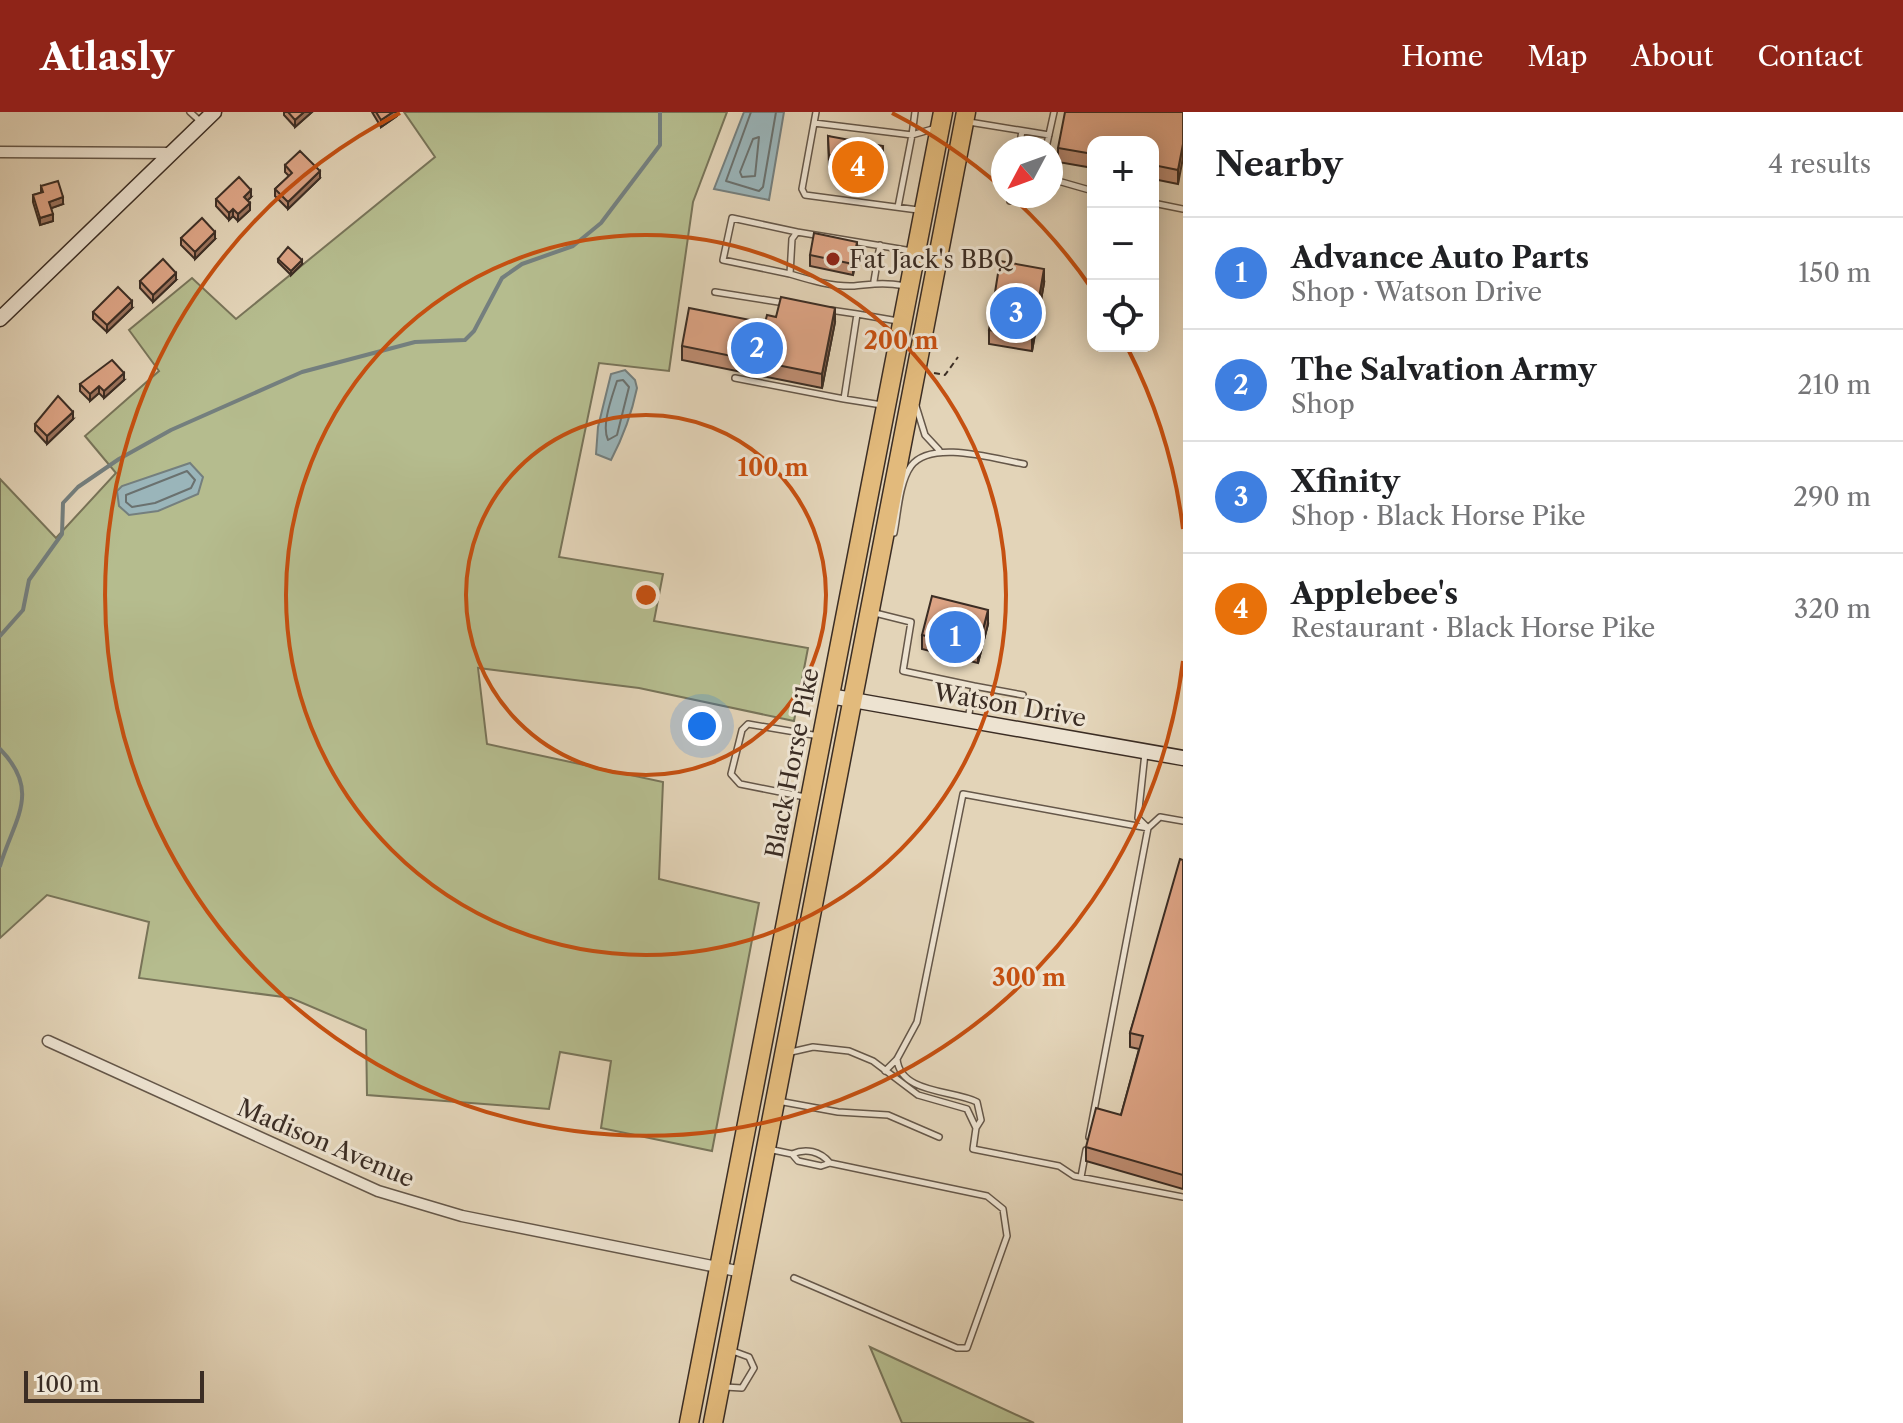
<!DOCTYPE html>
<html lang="en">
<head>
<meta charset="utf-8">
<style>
	:root { --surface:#fff; --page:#f2f2f2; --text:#202124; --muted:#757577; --line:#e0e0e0; --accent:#8f2418 }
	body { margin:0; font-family:"Libre Caslon Text",serif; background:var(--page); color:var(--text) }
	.controls { position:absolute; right:24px; top:24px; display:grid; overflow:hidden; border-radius:16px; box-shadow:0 4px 20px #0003 }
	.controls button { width:72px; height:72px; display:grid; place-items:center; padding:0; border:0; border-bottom:2px solid var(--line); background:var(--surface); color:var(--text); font:40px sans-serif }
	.compass { position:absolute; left:991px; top:24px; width:72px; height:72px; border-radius:50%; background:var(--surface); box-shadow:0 4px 20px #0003; rotate:229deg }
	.scale { position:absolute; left:24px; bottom:20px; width:180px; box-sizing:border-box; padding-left:8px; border:4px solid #3b2d24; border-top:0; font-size:22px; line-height:28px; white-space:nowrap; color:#3b2d24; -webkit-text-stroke:6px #ede3d1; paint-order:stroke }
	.you { position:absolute; left:702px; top:614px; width:28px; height:28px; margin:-20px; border:6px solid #fff; border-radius:50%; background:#1a73e8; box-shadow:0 0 0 12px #1a73e833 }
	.badge { display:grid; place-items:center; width:52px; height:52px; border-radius:50%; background:var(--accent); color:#fff; font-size:26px; font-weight:700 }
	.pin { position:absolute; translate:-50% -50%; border:4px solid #fff; box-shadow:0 2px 8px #0006 }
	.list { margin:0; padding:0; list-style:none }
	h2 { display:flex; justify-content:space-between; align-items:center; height:104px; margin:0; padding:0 32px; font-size:34px }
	h2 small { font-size:26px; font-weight:400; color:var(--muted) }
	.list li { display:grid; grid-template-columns:52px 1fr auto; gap:24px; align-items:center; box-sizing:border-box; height:112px; padding:0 32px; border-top:2px solid var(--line) }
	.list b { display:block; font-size:30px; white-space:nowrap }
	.list p { margin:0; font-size:26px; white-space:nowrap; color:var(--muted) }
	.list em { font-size:26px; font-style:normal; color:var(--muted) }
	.icon { flex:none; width:44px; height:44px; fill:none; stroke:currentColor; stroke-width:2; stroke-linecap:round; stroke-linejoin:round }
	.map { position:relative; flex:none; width:1183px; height:1311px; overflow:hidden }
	header { display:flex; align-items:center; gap:48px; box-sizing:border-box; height:112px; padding:0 40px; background:var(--accent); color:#fff }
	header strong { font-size:38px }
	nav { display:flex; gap:44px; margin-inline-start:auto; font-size:28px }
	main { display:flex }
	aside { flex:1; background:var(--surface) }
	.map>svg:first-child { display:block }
	.green { fill:#b5bc8e; stroke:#787459; stroke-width:2 }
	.water { fill:#9ab5ba; stroke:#747f7e; stroke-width:2 }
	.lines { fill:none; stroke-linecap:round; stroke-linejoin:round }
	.shore { stroke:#6a716f; stroke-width:2 }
	.stream { stroke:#747f7e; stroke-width:4 }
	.lane-casing { stroke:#655749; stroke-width:8 }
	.street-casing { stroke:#655749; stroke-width:13 }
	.secondary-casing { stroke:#3b2d24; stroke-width:17 }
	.highway-casing { stroke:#3b2d24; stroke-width:21 }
	.path { stroke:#3b2d24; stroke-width:2; stroke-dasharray:6 4; stroke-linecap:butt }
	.lane { stroke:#ede3d1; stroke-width:5 }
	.street { stroke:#ede3d1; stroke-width:10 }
	.secondary { stroke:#ede3d1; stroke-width:14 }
	.highway { stroke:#e2ba7c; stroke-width:18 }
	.wall { fill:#be8d72; stroke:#3b2d24; stroke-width:2 }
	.shaded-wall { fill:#9b735d; stroke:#3b2d24; stroke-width:2 }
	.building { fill:#dda485; stroke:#3b2d24; stroke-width:2 }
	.ring { fill:none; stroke:#c55011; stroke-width:4 }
	.poi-dot { fill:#8f2418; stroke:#ede3d1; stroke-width:3 }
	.labels { text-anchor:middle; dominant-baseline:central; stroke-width:6; stroke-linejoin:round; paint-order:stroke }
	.poi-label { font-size:24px; fill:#3b2d24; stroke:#ede3d1; text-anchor:start }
	.street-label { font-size:24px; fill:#3b2d24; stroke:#ede3d1 }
	.centre { fill:#c55011; stroke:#ede3d1; stroke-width:4 }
	.ring-label { font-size:24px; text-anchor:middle; font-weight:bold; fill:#c55011; stroke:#ede3d1; stroke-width:6; stroke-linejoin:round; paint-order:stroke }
</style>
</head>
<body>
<header>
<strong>Atlasly</strong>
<nav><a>Home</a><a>Map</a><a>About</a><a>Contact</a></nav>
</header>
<main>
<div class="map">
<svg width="1183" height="1311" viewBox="0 0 1183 1311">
	<rect width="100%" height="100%" fill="#e3d4b8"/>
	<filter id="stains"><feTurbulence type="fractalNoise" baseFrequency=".0025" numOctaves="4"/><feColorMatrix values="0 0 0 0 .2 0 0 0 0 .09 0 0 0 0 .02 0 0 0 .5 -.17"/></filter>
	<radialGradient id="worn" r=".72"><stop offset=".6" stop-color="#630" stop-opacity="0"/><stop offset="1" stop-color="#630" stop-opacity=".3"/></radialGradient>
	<path class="green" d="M404 0H727L693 90 669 259 599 251 559 445 663 462 654 509 808 536 794 609 639 576 478 556 487 632 663 670 659 767 759 791 712 1039 601 1016 611 949 560 940 549 997 367 983 366 918 291 886 139 866 149 810 47 783 0 826V367L56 426 116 361 85 324 159 259 129 218 192 166 236 207 435 45Z
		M870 1235 1034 1311H902Z"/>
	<path class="water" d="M744 0H784L769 88 714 77Z
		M625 258 635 268 637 276C631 305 623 325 611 348L596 342 598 315 611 262Z
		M190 351 203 365 198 382 158 399 129 403 119 394 117 379 122 374Z"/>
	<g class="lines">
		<path class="shore" d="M751 0 726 69 759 79 763 75 776 0
			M759 25 755 64 742 65 740 60 753 27Z
			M623 268 629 275 617 323 608 328C601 313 612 285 617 269Z
			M187 359 195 368 191 376 155 391 132 395 126 390V383Z"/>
		<path class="stream" d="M0 524 23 498 29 468 62 422 63 391 78 375 119 347 171 318 302 260 415 230 465 228 474 219 502 166 522 152 573 134 601 111 660 33V0
			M0 637C42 680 14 707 0 754"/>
		<defs>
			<path id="lane" d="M190 0 201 10
				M816 0 802 77 805 83 918 98
				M915 0 912 23 936 16
				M969 10 1049 23
				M814 11 912 23 898 95
				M1019 36 1022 19
				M1046 36 1054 0
				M1051 67 1093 79
				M1010 89 1011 84
				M1153 91 1183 97
				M790 162 723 148 732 106 797 120
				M874 169 880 133
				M905 174C883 170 875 172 854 174 833 175 810 168 790 162L792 127 797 120 912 139
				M715 180 785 191
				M830 198 857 202
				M735 266 844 287
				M882 293 844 287 857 202 898 209
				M916 294 925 323 939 338
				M894 421C898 401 899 371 911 354 931 327 995 347 1024 352
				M875 501 911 510 903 559 974 574
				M968 607 974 574 1023 583
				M805 685 740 672 731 662 742 618 748 612 819 624
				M791 940 813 935 849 939 873 949 918 983 967 997 976 1016
				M897 947C900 982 954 978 977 990L981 1008 976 1016 973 1037 1059 1054 1074 1064 1183 1085
				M885 959 897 947 917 910 963 682 1148 716 1160 705 1183 709
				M778 989 838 1000 888 1003 939 1025
				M1089 1025 1148 716 1138 706 1145 641
				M768 1037 792 1042 798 1049 821 1054 830 1051 987 1084 1003 1097 1007 1124 967 1236H957L794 1166
				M792 1042C806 1036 820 1039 830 1051
				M1081 1065 1086 1038
				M725 1275 742 1276 754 1256 749 1245 730 1238"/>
			<path id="street" d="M0 40 173 41
				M48 929 378 1079 462 1104 742 1160"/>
			<path id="secondary" d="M0 207 214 0
				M830 584 1183 646"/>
			<path id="highway" d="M689 1311 943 0
				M713 1311 966 0"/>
		</defs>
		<use href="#lane" class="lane-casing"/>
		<use href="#street" class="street-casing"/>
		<use href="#secondary" class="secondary-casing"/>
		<use href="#highway" class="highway-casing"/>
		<path class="path" d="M934 261 945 263 958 245"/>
		<use href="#lane" class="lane"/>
		<use href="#street" class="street"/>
		<use href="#secondary" class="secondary"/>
		<use href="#highway" class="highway"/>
	</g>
	<path class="wall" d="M284 0H312L295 15 284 3Z
		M372 0H397V4L381 15Z
		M1183 0 1178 72 1153 67V30H1093V56L1058 50V36Z
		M828 24 883 44 877 77 838 69 839 55 829 54Z
		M285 53 320 66 288 97 275 84V77L289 64 285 60Z
		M41 74 63 92 51 96 53 109 40 113 33 90V83L41 81Z
		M251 85 248 88 250 98 238 109 233 104 229 108 216 94V87Z
		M181 126 215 127 195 147 181 133Z
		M857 140 853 163 810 154V143Z
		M278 147 302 152 291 163 278 150Z
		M176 168 153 190 140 176V169Z
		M1044 171 1032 239 989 232V218Z
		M132 196 107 220 93 207V200Z
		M776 205 835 210 822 276 682 248V234L765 211Z
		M124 268 104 286 99 281 90 289 80 279V272Z
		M73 307 47 332 35 319V312Z
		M988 512 978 551 922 537V523Z
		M1183 748V1077L1086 1049V1035L1121 1003 1139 937 1130 935V921Z"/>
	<path class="shaded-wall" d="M304 0H312L295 15V8Z
		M393 0H397V4L381 15V8Z
		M1183 32V46L1178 72V58Z
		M883 34V44L877 77V67Z
		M320 59V66L288 97V90Z
		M251 78V85L244 92V85Z
		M63 85V92L49 97V90Z
		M250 91V98L238 109V102Z
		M233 97V104L229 108V101Z
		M53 102V109L40 113V106Z
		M215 120V127L195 147V140Z
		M857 130V140L853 163V152Z
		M302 148V152L291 163V159Z
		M1044 157V171L1032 239V226Z
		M176 161V168L153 190V183Z
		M132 189V196L107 220V213Z
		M835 196V210L822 276V262Z
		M124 261V268L104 286V279Z
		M99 274V281L90 289V282Z
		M73 300V307L47 332V324Z
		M988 498V512L978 551V537Z"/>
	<path class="building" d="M288 0H304L295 8Z
		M376 0H393L381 8Z
		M1065 0H1183V32L1178 58 1153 53V30H1093V42L1058 36Z
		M828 24 883 34 877 67 838 59 840 45 829 43Z
		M300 39 320 59 288 90 275 77 292 61 285 53Z
		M239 65 251 78 244 85 250 91 238 102 233 97 229 101 216 87Z
		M58 69 63 85 49 90 53 102 40 106 33 83 43 80 41 74Z
		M202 106 215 120 195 140 181 126Z
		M814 121 857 130 853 152 810 143Z
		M288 135 302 148 291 159 278 147Z
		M163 147 176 161 153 183 140 169Z
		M1000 149 1044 157 1032 226 989 218Z
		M118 175 132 189 107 213 93 200Z
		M781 185 835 196 822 262 682 234 689 196 765 211 767 203 776 205Z
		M112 248 124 261 104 279 99 274 90 282 80 272Z
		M58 284 73 300 47 324 35 312Z
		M932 484 988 498 978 537 922 523Z
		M1180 747 1183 748V1063L1086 1035 1096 996 1121 1003 1143 924 1130 921Z"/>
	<g class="ring">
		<circle cx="646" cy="483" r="180"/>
		<circle cx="646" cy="483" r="360"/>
		<path d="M1183 549A541 541 0 1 1 400 1M892 1A541 541 0 0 1 1001 75M1011 84A541 541 0 0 1 1092 177M1128 237A541 541 0 0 1 1183 417"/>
	</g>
	<circle class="poi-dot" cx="833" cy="147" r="8"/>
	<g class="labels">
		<g class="poi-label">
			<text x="849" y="147">Fat Jack's BBQ</text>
		</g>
		<g class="street-label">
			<text transform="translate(1010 593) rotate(10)">Watson Drive</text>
			<text transform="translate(792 651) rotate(-79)">Black Horse Pike</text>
			<text transform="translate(326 1031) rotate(23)">Madison Avenue</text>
		</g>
	</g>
	<circle cx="646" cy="483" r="12" class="centre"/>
	<g class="ring-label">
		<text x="901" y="237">200 m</text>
		<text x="773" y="364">100 m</text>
		<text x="1029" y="874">300 m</text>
	</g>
	<rect width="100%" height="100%" filter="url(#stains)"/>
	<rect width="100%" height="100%" fill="url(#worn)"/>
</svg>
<div class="controls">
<button>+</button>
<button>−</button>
<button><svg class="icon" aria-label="locate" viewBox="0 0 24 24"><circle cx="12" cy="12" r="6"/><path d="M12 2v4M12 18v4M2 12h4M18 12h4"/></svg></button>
</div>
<svg class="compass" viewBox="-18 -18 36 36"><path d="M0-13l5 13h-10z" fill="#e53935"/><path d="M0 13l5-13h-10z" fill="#757577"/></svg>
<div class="scale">100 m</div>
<div class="you"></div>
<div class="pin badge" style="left:955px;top:525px;background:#3f7fe0">1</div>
<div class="pin badge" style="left:757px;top:236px;background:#3f7fe0">2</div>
<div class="pin badge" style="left:1016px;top:201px;background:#3f7fe0">3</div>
<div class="pin badge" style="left:858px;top:55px;background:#e8710a">4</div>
</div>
<aside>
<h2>Nearby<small>4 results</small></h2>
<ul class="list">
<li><span class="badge" style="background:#3f7fe0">1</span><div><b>Advance Auto Parts</b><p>Shop · Watson Drive</p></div><em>150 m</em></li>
<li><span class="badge" style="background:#3f7fe0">2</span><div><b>The Salvation Army</b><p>Shop</p></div><em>210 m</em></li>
<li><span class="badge" style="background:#3f7fe0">3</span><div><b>Xfinity</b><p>Shop · Black Horse Pike</p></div><em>290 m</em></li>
<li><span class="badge" style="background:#e8710a">4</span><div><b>Applebee's</b><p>Restaurant · Black Horse Pike</p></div><em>320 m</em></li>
</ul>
</aside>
</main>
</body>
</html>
